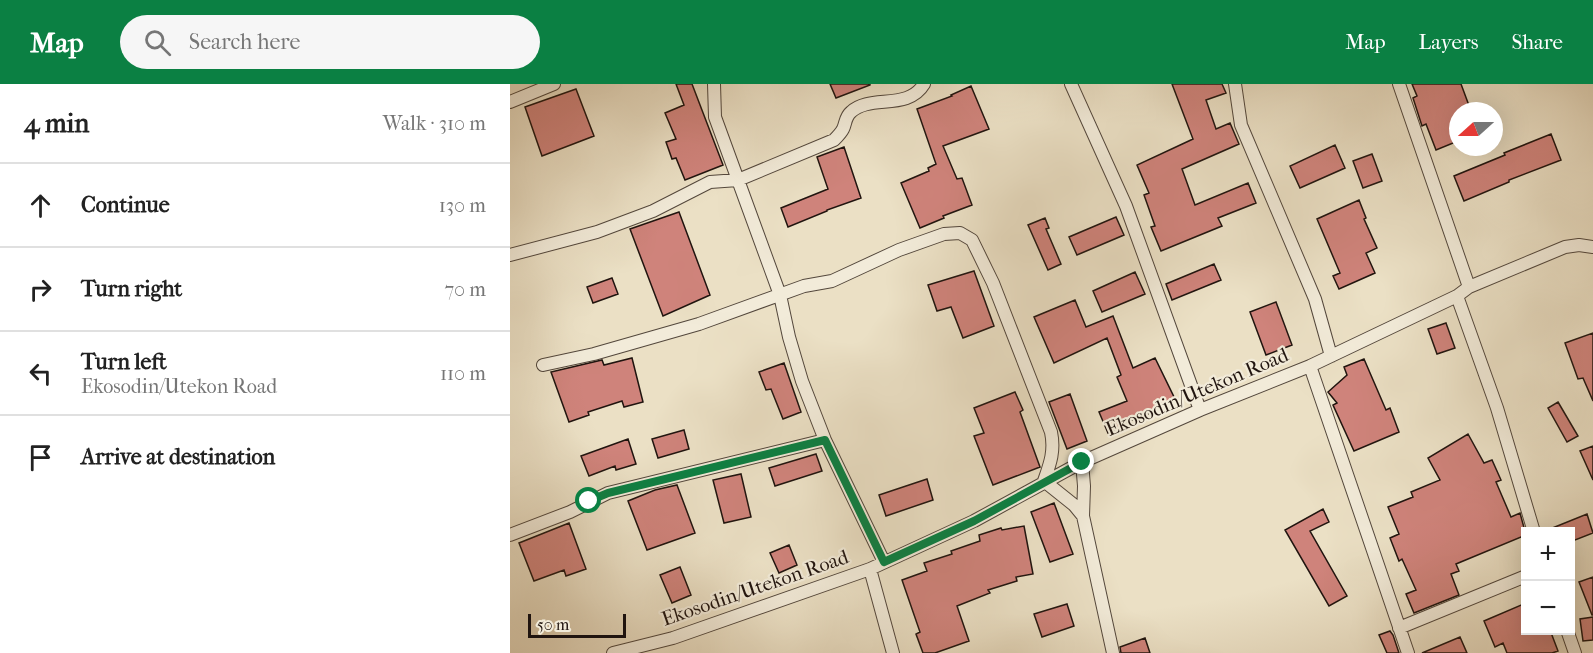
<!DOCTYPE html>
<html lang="en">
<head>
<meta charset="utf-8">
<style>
	:root { --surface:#fff; --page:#f6f6f6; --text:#222; --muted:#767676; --line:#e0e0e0; --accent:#0b8043 }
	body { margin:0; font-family:"IM FELL French Canon",serif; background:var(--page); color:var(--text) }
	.controls { position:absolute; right:18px; bottom:18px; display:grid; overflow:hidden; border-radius:0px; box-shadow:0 6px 24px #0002 }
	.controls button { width:54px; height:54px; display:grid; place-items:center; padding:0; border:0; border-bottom:2px solid var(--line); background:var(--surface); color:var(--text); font:30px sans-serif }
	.compass { position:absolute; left:939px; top:18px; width:54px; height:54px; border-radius:50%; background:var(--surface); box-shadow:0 6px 24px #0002; rotate:249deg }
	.scale { position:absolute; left:18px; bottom:15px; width:98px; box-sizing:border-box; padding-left:6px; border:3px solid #20140f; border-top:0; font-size:16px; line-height:21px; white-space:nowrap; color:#20140f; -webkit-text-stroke:4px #f2ebd9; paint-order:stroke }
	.stop { position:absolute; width:18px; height:18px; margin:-14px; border:4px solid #0b8043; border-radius:50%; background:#fff }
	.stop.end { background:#0b8043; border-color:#fff; box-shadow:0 2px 6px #0008 }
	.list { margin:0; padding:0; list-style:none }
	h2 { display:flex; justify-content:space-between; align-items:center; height:78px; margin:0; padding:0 24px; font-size:26px }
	h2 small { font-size:20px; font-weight:400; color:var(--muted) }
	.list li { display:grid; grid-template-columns:39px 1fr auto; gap:18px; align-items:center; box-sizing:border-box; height:84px; padding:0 24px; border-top:2px solid var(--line) }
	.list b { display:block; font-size:22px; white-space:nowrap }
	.list p { margin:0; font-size:20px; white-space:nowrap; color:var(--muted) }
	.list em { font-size:20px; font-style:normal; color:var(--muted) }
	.icon { flex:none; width:33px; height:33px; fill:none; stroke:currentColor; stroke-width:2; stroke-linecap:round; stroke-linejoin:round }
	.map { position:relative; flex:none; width:1083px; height:569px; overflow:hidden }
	header { display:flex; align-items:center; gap:36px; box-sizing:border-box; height:84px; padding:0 30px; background:var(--accent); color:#fff }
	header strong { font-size:28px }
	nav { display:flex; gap:33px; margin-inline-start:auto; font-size:21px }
	.search { width:420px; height:54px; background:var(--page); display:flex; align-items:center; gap:15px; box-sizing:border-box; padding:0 21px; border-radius:33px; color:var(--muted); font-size:22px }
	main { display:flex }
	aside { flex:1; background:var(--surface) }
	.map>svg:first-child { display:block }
	.building { fill:#cf837b; stroke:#20140f; stroke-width:1.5 }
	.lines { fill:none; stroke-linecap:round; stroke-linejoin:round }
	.street-casing { stroke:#53473c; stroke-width:14 }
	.street { stroke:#f2ebd9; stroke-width:12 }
	.route { stroke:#0b8043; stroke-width:8 }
	.labels { text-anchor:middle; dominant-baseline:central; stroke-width:4.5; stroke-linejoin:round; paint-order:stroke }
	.street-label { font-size:20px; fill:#20140f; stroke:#f2ebd9 }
</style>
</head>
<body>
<header>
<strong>Map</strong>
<div class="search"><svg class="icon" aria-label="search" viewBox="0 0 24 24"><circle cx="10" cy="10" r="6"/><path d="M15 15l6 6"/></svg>Search here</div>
<nav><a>Map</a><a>Layers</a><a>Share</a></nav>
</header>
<main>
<aside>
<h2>4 min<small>Walk · 310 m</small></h2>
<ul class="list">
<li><svg class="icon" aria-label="ahead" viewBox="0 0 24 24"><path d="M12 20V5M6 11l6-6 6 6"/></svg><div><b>Continue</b></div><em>130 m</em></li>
<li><svg class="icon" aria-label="right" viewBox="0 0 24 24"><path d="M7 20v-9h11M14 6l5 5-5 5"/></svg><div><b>Turn right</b></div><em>70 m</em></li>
<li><svg class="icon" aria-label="left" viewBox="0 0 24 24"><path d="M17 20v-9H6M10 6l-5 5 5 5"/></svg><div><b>Turn left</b><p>Ekosodin/Utekon Road</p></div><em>110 m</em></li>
<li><svg class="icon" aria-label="arrive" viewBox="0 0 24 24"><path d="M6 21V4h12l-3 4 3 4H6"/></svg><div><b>Arrive at destination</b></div></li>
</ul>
</aside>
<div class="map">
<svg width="1083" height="569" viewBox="0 0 1083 569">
	<rect width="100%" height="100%" fill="#ebe0c5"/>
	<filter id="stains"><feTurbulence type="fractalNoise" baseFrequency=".00333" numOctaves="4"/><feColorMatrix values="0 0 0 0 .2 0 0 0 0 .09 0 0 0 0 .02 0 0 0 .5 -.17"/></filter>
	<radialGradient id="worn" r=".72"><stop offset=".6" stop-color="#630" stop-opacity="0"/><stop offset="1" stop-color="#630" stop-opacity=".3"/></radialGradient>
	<path class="building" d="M166 0H182L213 81 175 96 166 74 162 75 156 58 166 55 155 29 174 21Z
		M320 0H360V1L326 14Z
		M662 0H712L716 9 696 16 706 45 720 39 729 60 672 85 685 121 738 99 746 119 708 134 712 142 651 167 641 143 645 142 634 111 639 109 627 81 683 55Z
		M902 0H951L961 27H948V57L926 66 916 40 912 42 903 14 907 12Z
		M461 2 479 45 433 62 447 95 452 94 462 121 433 132 434 134 410 144 391 99 419 87 418 84 426 80 407 25 442 12 441 11Z
		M66 5 84 52 32 72 15 23Z
		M1041 50 1051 76 999 96V98L954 117 944 92 995 71 994 69Z
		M825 61 835 84 790 104 780 82Z
		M334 63 351 114 317 126V127L278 143 271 124 318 105 307 73Z
		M862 70 872 97 853 104 843 77Z
		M849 116 856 134 854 135 867 164 856 169 865 189 829 205 823 192 830 189 807 135Z
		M169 128 200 211 153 232 120 145Z
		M606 133 614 151 567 171 559 153Z
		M535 134 539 144 536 145 551 180 538 186 518 141Z
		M704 180 711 196 662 216 656 200Z
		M464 187 484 242 453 254 441 223 427 227 418 201Z
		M625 188 635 210 592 228 583 207Z
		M102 194 108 210 83 219 77 203Z
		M565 216 576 243 603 232 623 284 645 274 665 315 644 325 645 327 610 341 611 344 598 349 589 328 617 317 607 293 611 291 597 254 544 279 524 233Z
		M766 218 782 261 756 271 740 228Z
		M936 239 945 264 927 270 918 245Z
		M1083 249V317L1073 294 1068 295 1055 259Z
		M122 274 133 318 114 323 112 317 78 328 79 331 59 338 41 288 92 276 94 281Z
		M854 275 876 326 880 324 889 348 844 367 823 321 827 319 818 308 837 291 834 283Z
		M274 279 291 328 273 335 261 305 256 306 249 288Z
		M505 308 513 326 510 328 530 383 483 401 464 352 474 349 464 324Z
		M560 310 577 357 557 365 539 318Z
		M1048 318 1068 352 1057 358 1038 324Z
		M174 346 179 365 148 374 142 355Z
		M958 350 974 379 982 376 991 396 986 398 1001 433 1010 429 1016 451 946 480 949 487 941 490 949 511 904 529 896 510 906 506 892 475 889 477 880 454 889 450 878 423 903 413 901 408 930 396 918 374Z
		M118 355 126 380 106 386 105 382 79 392 71 372Z
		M1083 362V396L1070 367Z
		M306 370 312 387 265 402 259 384Z
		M231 390 241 433 214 439 203 396Z
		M417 395 423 416 376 432 369 411Z
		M167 401 185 449 137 466 118 417 145 406Z
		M544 419 563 470 540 478 521 428Z
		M813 425 819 438 800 447 837 512 819 522 775 446Z
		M1077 430 1083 449 1060 458V447H1035Z
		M59 439 76 485 56 492 54 486 24 497 9 459Z
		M514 442 523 490 506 493 507 497 478 506 480 509 447 522 459 557 425 569H413L406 550 410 548 392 496 417 487 414 479 442 470 441 467 470 457 469 451 491 444 492 446Z
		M279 461 287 481 269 489 260 469Z
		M170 483 181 511 162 519 150 491Z
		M1083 493V531H1082L1069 498Z
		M1016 519V546H1040L1048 567 1042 569H997L993 559 985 563 974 537Z
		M557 520 564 542 532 553 524 530Z
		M1083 533V556L1073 557 1070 535Z
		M880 547 883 551 889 569H877L869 551Z
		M950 553 957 569H912Z
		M635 554 640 569H611L610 563Z"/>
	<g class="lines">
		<defs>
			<path id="street" d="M204 0 205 33 270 211 279 253 292 297 315 356 374 478
				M561 0 616 122 690 326
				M725 0 731 41 805 215 821 272
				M889 0 959 203
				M0 18 44 0
				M0 171 87 148 143 127 200 98 228 96 324 56C327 53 331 49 333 45 336 39 335 33 341 28 360 10 398 27 414 0
				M947 212 987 324 1024 448
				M33 281 84 270 189 240 294 202 322 197 389 166 434 150 450 149 462 156 483 199 541 348C545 367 540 380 534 397L564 421 573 432
				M800 282 898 569
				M572 378 574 402 573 432 603 569
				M0 451 60 428 98 409 315 356
				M360 485 383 569
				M889 544 1016 492
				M1057 546 1065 569
				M103 569 163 554 360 485 464 437 572 378 690 326 800 282 947 212 959 203 1055 163 1069 161 1083 163"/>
		</defs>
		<use href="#street" class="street-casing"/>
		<use href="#street" class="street"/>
	</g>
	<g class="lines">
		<path class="route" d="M79 417 98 409 315 356 374 478 464 437 572 378"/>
	</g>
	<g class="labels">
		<g class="street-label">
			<text transform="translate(687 308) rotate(-23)">Ekosodin/Utekon Road</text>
			<text transform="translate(245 504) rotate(-19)">Ekosodin/Utekon Road</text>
		</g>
	</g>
	<rect width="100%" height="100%" filter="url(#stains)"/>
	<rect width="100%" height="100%" fill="url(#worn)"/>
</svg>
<div class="controls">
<button>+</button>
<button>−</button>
</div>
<svg class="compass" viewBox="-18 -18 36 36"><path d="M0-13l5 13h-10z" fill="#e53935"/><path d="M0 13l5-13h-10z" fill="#767676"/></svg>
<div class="scale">50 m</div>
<div class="stop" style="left:79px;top:417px"></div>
<div class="stop end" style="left:572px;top:378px"></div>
</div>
</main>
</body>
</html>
